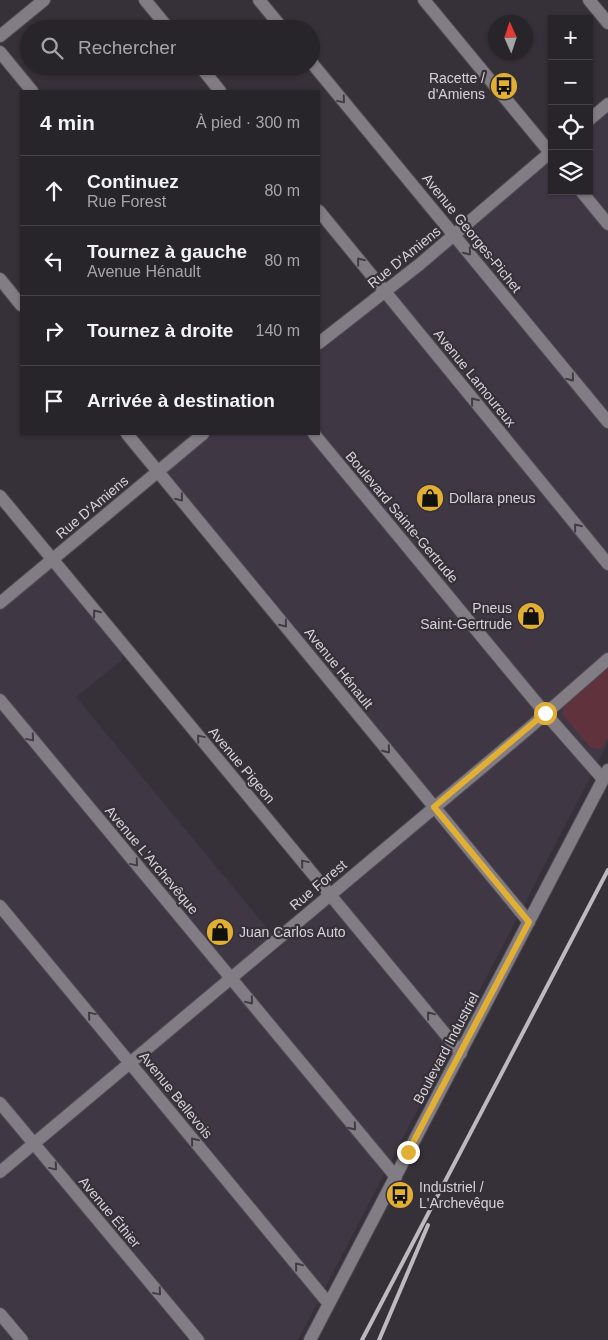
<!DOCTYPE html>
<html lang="fr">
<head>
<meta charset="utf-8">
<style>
	:root { --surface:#28252a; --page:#302d32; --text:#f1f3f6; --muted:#a5a5a8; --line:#444247 }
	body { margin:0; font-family:Helvetica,sans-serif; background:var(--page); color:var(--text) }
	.controls { position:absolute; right:15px; top:15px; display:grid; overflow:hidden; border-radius:0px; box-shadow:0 1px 4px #0004 }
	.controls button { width:45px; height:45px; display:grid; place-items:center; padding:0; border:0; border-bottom:1px solid var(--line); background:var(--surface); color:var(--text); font:25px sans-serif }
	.compass { position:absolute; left:488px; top:15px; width:45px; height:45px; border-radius:50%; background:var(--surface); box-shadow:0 1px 4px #0004; rotate:357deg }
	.stop { position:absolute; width:15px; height:15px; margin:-11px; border:4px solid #e1af34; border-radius:50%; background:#fff }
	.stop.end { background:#e1af34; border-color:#fff; box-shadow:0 1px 5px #0008 }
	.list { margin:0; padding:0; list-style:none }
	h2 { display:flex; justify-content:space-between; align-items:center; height:65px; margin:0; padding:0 20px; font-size:21px }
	h2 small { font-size:16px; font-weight:400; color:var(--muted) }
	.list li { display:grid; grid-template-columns:32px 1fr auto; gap:15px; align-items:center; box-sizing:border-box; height:70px; padding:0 20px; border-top:1px solid var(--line) }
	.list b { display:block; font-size:19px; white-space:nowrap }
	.list p { margin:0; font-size:16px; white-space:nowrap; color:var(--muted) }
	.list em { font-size:16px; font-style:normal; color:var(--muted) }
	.icon { flex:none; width:28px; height:28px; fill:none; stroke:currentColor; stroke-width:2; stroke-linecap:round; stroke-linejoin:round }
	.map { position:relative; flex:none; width:608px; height:1340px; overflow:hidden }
	.search { position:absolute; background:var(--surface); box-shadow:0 1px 4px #0004; left:20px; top:20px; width:300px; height:55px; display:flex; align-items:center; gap:12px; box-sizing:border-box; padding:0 18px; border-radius:28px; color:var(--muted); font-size:19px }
	.panel { position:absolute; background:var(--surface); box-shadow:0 1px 4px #0004; left:20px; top:90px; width:300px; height:345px; border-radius:0px }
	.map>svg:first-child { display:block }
	.built { fill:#403744 }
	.green { fill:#60323c }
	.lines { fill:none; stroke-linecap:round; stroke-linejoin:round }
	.minor-casing { stroke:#514d53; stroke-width:14 }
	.minor { stroke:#827d85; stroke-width:12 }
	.rail { stroke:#bdbabf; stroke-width:4 }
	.oneway { stroke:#413c44 }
	.route { stroke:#e1af34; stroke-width:6 }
	.labels { text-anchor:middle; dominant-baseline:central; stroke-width:4.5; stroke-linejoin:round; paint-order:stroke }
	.poi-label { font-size:14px; fill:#d5d2d7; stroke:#363138; text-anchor:start }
	.street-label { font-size:14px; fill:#d5d2d7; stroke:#363138 }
</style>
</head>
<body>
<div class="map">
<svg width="608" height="1340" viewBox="0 0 608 1340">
	<rect width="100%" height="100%" fill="#363138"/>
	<path class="built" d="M608 104V743L298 1340H0V603L52 560 123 647 122 660 76 697 276 939 434 807 157 470 203 434H319V343L552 151V191H589V120Z"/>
	<path class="green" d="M608 669V738L602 748 597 749 590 747 563 715V709L566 703Z"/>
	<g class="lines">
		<defs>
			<path id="minor" d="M145 0 169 29
				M259 0 283 29
				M424 0 552 155
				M589 0 608 23
				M0 36 44 0
				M0 52 32 91
				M311 62 608 422
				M200 66 220 91
				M589 120 608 104
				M581 191 608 224
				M319 211 608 564
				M0 279 21 305
				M319 343 420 264 552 151
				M127 434 529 922
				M314 434 545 713 603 779
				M0 496 461 1053
				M0 603 203 434
				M0 700 396 1177
				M0 906 329 1304
				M0 1103 198 1340
				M0 1172 528 729 608 659
				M0 1314 22 1340
				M310 1340 608 770"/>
		</defs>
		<use href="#minor" class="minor-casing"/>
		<use href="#minor" class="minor"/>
		<path class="rail" d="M362 1340 608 870
			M379 1340 428 1225"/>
	</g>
	<defs><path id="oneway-chevron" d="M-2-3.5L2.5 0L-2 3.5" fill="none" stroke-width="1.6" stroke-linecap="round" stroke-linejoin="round" transform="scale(1.25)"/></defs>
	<g class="oneway">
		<use href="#oneway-chevron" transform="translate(342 100) rotate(50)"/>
		<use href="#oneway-chevron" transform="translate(468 252) rotate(51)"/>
		<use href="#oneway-chevron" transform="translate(360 261) rotate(-129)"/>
		<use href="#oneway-chevron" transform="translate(571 378) rotate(51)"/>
		<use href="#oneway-chevron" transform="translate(474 401) rotate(-129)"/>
		<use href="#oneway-chevron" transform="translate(180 498) rotate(51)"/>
		<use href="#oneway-chevron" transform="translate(577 527) rotate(-129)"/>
		<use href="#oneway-chevron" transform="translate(96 613) rotate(-128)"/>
		<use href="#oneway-chevron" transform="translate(284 624) rotate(51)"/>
		<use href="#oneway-chevron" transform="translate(31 738) rotate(50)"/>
		<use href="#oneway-chevron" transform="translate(200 738) rotate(-130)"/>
		<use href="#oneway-chevron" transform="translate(387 750) rotate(51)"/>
		<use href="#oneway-chevron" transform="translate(135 863) rotate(50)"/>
		<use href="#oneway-chevron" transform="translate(304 863) rotate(-130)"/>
		<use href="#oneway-chevron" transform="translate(250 1001) rotate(51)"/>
		<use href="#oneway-chevron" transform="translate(91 1015) rotate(-130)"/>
		<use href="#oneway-chevron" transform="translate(430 1015) rotate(-129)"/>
		<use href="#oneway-chevron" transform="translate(353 1127) rotate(51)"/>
		<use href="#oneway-chevron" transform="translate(194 1141) rotate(-129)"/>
		<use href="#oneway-chevron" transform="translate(54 1167) rotate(50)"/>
		<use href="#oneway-chevron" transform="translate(298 1266) rotate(-129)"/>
		<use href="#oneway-chevron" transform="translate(158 1292) rotate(50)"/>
	</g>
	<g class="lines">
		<path class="route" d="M408 1152 529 922 434 807 545 713"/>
	</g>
	<defs>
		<symbol id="bus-disc" viewBox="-11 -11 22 22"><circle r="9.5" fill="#e1af34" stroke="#363138"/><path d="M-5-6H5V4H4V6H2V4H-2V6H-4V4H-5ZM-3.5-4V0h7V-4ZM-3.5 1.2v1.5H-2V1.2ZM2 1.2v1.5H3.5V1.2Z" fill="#111"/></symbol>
		<symbol id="shop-disc" viewBox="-11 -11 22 22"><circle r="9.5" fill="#e1af34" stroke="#363138"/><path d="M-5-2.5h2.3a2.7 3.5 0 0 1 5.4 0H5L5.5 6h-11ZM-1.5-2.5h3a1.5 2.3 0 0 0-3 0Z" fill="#111"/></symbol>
	</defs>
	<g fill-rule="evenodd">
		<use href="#bus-disc" x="488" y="70" width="32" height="32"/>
		<use href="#shop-disc" x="414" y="482" width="32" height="32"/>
		<use href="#shop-disc" x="515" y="600" width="32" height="32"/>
		<use href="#shop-disc" x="204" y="916" width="32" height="32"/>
		<use href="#bus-disc" x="384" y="1179" width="32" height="32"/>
	</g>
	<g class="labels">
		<g class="poi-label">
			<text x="485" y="78" text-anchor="end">Racette /<tspan x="485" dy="16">d'Amiens</tspan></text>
			<text x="449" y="498">Dollara pneus</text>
			<text x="512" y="608" text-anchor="end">Pneus<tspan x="512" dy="16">Saint-Gertrude</tspan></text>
			<text x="239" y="932">Juan Carlos Auto</text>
			<text x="419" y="1187">Industriel /<tspan x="419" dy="16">L'Archevêque</tspan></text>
		</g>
		<g class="street-label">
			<text transform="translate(472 233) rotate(51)">Avenue Georges-Pichet</text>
			<text transform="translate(404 257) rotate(-39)">Rue D'Amiens</text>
			<text transform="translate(475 378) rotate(51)">Avenue Lamoureux</text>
			<text transform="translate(92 507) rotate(-40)">Rue D'Amiens</text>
			<text transform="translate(402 517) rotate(50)">Boulevard Sainte-Gertrude</text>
			<text transform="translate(339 668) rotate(51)">Avenue Hénault</text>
			<text transform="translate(242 765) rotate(50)">Avenue Pigeon</text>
			<text transform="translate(152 860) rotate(50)">Avenue L'Archevêque</text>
			<text transform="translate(318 885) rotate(-40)">Rue Forest</text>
			<text transform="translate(446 1048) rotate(-62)">Boulevard Industriel</text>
			<text transform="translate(176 1095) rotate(51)">Avenue Bellevois</text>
			<text transform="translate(110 1212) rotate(50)">Avenue Éthier</text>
		</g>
	</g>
</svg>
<div class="controls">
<button>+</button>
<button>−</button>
<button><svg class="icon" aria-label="locate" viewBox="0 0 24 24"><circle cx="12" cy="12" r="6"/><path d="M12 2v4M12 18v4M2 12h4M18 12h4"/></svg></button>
<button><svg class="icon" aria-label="layers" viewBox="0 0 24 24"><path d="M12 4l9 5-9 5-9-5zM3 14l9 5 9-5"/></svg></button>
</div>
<svg class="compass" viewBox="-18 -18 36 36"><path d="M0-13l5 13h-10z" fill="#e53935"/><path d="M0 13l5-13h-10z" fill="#a5a5a8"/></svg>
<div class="stop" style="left:545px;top:713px"></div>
<div class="stop end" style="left:408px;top:1152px"></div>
<div class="search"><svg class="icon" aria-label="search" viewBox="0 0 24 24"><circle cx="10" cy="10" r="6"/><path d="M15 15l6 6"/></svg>Rechercher</div>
<section class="panel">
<h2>4 min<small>À pied · 300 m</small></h2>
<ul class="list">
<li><svg class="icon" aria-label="ahead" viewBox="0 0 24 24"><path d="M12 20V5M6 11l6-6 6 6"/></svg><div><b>Continuez</b><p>Rue Forest</p></div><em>80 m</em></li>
<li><svg class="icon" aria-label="left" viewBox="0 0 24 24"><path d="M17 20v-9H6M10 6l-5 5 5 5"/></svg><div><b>Tournez à gauche</b><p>Avenue Hénault</p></div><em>80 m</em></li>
<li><svg class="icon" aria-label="right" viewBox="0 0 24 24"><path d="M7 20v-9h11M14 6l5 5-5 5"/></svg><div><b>Tournez à droite</b></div><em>140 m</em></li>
<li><svg class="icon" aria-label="arrive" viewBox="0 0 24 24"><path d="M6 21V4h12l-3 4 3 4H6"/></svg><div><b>Arrivée à destination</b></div></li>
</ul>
</section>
</div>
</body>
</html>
